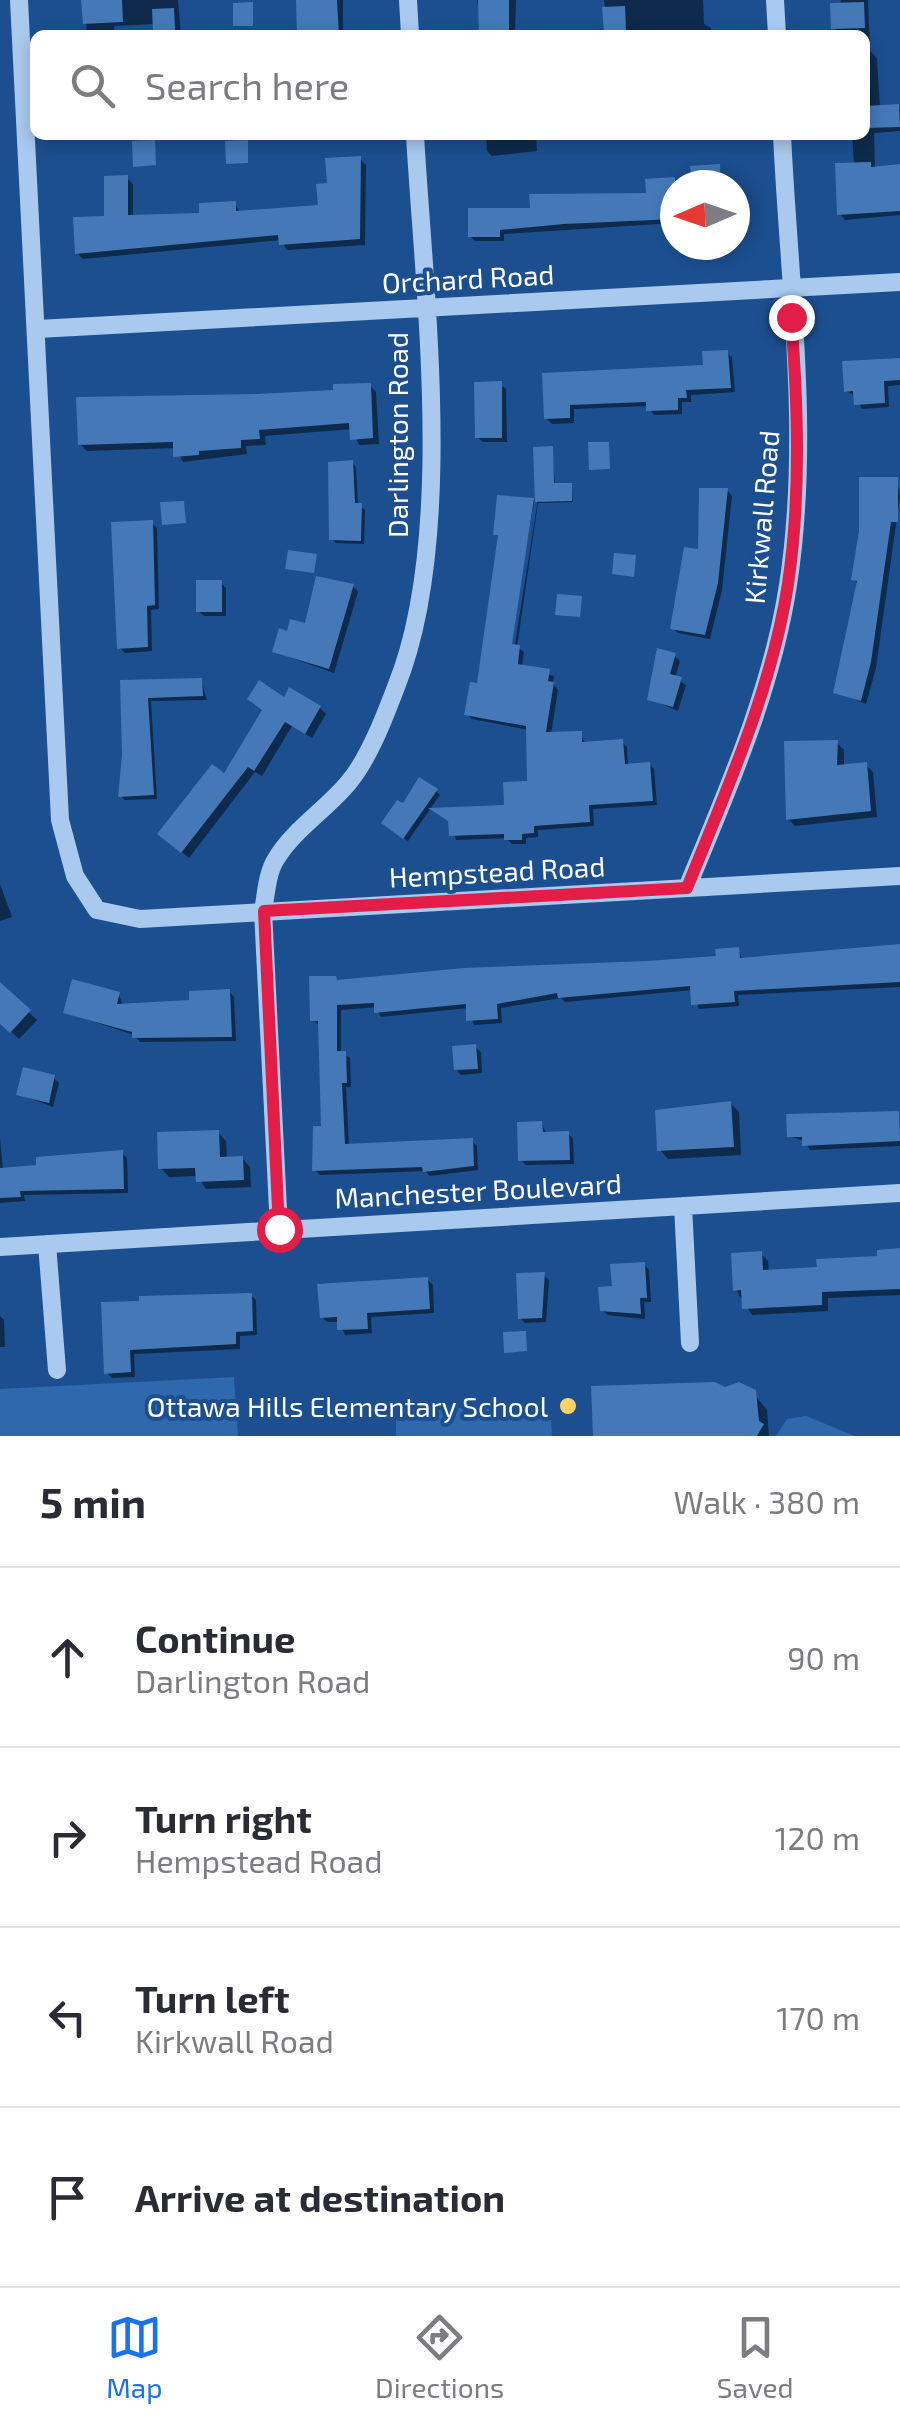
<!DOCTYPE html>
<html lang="en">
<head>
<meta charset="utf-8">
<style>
	:root { --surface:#fff; --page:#f7f7f7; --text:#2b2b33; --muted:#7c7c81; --line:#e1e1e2; --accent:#1a73e8 }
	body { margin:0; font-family:"Exo 2",sans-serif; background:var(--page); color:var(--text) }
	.compass { position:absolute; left:660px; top:170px; width:90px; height:90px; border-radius:50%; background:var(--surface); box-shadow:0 5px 15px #0003; rotate:268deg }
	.stop { position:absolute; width:30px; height:30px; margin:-22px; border:8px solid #e11d48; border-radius:50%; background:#fff }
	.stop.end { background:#e11d48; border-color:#fff; box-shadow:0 2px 10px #0008 }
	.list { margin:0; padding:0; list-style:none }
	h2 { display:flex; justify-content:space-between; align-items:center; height:130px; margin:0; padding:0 40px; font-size:42px }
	h2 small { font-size:32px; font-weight:400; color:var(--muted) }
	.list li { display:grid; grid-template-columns:65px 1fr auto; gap:30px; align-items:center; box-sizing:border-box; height:180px; padding:0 40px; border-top:2px solid var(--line) }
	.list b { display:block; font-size:38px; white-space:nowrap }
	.list p { margin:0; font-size:32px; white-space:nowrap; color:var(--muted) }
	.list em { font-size:32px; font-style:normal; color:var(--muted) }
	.icon { flex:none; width:55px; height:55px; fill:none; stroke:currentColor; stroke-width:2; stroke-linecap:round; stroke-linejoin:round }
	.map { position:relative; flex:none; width:900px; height:1436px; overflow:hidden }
	.search { position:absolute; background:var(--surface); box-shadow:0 5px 15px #0003; left:30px; right:30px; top:30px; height:110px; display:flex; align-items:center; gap:25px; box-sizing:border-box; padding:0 35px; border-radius:15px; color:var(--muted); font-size:38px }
	.sheet { height:850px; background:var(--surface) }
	nav { display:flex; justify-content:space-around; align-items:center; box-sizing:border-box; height:140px; border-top:2px solid var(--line); background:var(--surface); font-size:28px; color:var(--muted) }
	nav a { display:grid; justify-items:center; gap:5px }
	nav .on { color:var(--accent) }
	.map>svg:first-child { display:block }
	.green { fill:#2e69ad }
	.shadow { fill:#0007 }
	.building { fill:#4478b7 }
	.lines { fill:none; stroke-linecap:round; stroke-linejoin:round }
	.minor { stroke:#a9c9ee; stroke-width:18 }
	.route { stroke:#e11d48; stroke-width:12 }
	.poi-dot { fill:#ffd166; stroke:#1b4f8f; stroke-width:4 }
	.labels { text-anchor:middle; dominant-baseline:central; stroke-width:8; stroke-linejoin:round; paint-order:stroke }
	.street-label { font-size:28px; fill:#fff; stroke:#1b4f8f }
	.poi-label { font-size:28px; fill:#fff; stroke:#1b4f8f; text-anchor:end }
</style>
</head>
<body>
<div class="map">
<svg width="900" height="1436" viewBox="0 0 900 1436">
	<rect width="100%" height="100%" fill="#1b4f8f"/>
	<path class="green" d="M234 1377 238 1436H0V1389Z
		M536 1404 551 1419 552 1436H396V1411Z
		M806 1416 855 1436H776L787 1419Z"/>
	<path class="shadow" d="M84 0H178L181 35H157L155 24 114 26 115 35H87Z
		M298 0H343V35H287L300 31Z
		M477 0H516L515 35H482Z
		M604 0H703L704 24 711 28V35H660V31L610 35Z
		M841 0H868L870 51 877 58 880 108 900 109V131L874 133 875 169 900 167V215L845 220 840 214 854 165 852 135H865V35H844L834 28Z
		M486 135H536L537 151 492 156 487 151Z
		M633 135H652V139H634Z
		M360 159 366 165 365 245 287 250 281 240 83 259 77 253 106 218 127 178 133 184V217L202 215 235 204 241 214 321 207 330 186Z
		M719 166 725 185H675V223L504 234V241H475L470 236 533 211 648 196 647 182 694 178Z
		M727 352 732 358 735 392 691 395V402H682V414L654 415 648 406 574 409V423L552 424 546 418 545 376 706 367Z
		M900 360V385L888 386 889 407 862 409 856 396 846 391Z
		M500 384 506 389 507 442H483L477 437Z
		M370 385 376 392 379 444 359 445 352 429 265 436 266 445 246 446 247 454 183 462 176 448 87 451 80 444Z
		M552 449 555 486 571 485 573 502 538 503 517 647 524 652 522 667 554 676 553 684 558 690 551 734H580L586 744 622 742 627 747 628 766 649 764 654 769 657 805 593 809 594 826 538 830V837L526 838V844H512L506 838 456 840 451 822 434 810 506 807V784H530L529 730 472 719 467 714 472 685 479 686 500 538 496 534 499 497 534 501 508 656 513 657 537 505 535 450Z
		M352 463 356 467 358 505 365 510 364 544 336 543 331 539Z
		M897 480 900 496 876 668 866 704 836 692 859 585 854 580Z
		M727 490 732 496 722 590 710 639 678 633 673 628Z
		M152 523 157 528 159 609 151 610 152 651 125 653 120 648Z
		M221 583 226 588V616H204L198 611Z
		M353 586 358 592 334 673 275 652 288 634 307 627Z
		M675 656 680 661 675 678 686 685 678 711 650 699Z
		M201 680 207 700 151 701 157 799 125 800 121 796 125 756 122 682Z
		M285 700 320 708 326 714 312 738 292 726 262 776 255 772 189 858 167 840Z
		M837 743 844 750V767L866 765 873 772 877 817 795 826 788 819Z
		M436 791 440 795 408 841 388 827 403 807Z
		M0 884 12 917 0 921Z
		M738 950 743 960 900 950V987L738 995 739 1006 699 1009 693 990 565 1002 561 998 501 1008 502 1023 474 1025 468 1008 381 1017 376 1007 341 1010V1053L350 1058 351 1087H346L349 1146 472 1141 477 1146 478 1170 430 1176 425 1171 320 1175 315 1170 323 1128 320 1025 312 1020 335 978 339 982 718 959Z
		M0 985 37 1020 19 1039 0 1021Z
		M229 991 234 997 236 1041 140 1042 134 1035 65 1012 119 995 123 1006 192 1002Z
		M475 1047 481 1052 482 1073 461 1075 456 1069Z
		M54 1078 59 1083 53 1107 19 1094Z
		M731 1104 739 1112 741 1155 668 1159 660 1150Z
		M898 1114 900 1146 810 1150 805 1141 789 1136Z
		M541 1123 547 1134 568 1133 573 1139 574 1164 526 1165 521 1160Z
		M218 1132 226 1141 227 1159 242 1158 250 1167 251 1187 206 1189 198 1176 169 1177 161 1168Z
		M0 1138 3 1170 122 1153 127 1158 128 1193 24 1195 25 1201 0 1203Z
		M900 1251V1295L828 1298V1311L752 1315 736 1290 761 1254 768 1261 769 1272 819 1270Z
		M644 1264 649 1270 651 1302H644L645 1319 608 1315 602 1310 614 1288Z
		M544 1275 549 1280 546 1322 525 1323 520 1318Z
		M428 1280 433 1285 434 1313 371 1317 372 1333 345 1335 339 1322H327L322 1317Z
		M251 1295 256 1300 257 1335 240 1336V1349L134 1354 135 1377 112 1378 107 1373 103 1305Z
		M0 1316 4 1320 5 1347H0Z
		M748 1387 767 1410 769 1436H595L594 1388Z"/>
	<path class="building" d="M81 0H122L123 22 83 24Z
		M296 0H337L339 35H297Z
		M478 0H509V35H479Z
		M253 2V26H233V3Z
		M864 2 865 28 831 29 830 3Z
		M625 6 626 30 604 32 602 7Z
		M174 8 175 30 153 31 152 9Z
		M899 104 900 127 865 128V106Z
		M155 140 156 165 133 167 132 141Z
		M248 140V163L226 164 225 141Z
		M361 156 360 239 279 245 278 235 75 254 73 217 104 216V176L128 175V215L199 213V203L236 201V211L318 205 316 184 327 183 325 158Z
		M871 162V167L900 164V211L837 215 835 163Z
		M720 164 721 185H692L690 166Z
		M675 177V219L564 224 500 230V237H468V208H530L529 194 646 193 645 179Z
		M728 350 731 388 686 390 687 398H678V410L646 411V402L570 405V418L544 419 542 373 703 365 702 351Z
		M900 358V380L884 381 885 403 854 405 853 391 844 392 842 361Z
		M502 381V438H475L474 382Z
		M371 383 373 438 350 440 349 423 259 430 260 439 241 440V448L199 451V455L173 457V442L78 445 76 397 257 394 333 390V384Z
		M588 442H609L610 469 589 470Z
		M553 446 554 483H572V501L535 502 533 447Z
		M353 460 355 503H362L361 541 329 540 328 462Z
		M859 477H898V522H891L871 662 861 701 833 693 857 581 851 580 859 531Z
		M699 488H728L718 583 705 635 670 629 684 547 698 549Z
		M497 495 534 498 512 644 520 645 518 664 550 669 548 681 554 682 546 732 582 731V742L623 739 625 764 650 762 653 801 589 805 590 822 534 826V833L522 834V840H504V834L449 836 448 821 428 808 504 805 503 782 527 781 526 726 464 715 470 682 477 683 498 535H493Z
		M184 501 186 523 162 525 160 502Z
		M153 520 155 605 147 606 148 647 117 649 111 522Z
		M288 550 317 554 314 573 285 569Z
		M614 553 636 555 634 577 612 574Z
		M316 576 354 584 329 669 272 652 279 628 287 631 290 619 305 623Z
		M196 580H222V612H196Z
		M557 594 582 596 580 617 555 615Z
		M657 648 676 653 670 674 682 677 673 707 647 700Z
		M202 678 203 696 148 698 154 795 118 797 122 755 120 680Z
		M259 680 284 697 289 687 321 706 305 734 285 722 254 771 248 767 181 853 157 834 212 764 224 773 262 710 247 699Z
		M838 740 837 765 867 762 871 811 786 820 784 741Z
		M419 777 438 789 403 839 381 823 397 800 403 803Z
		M900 944V982L734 991 735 1002 691 1005 690 986 558 998 557 993 497 1004 498 1019 466 1021V1004L374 1013V1003L337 1005V1051H346L347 1083H342L345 1144 473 1138 474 1166 423 1172 422 1167 312 1171 313 1126H321L318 1021H310L309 976H336L337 980 464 968 647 961 716 956 715 949 739 947 740 958Z
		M72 979 120 992 117 1004 189 1000V991L230 989 232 1037 132 1038V1032L63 1013Z
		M0 982 31 1010 10 1033 0 1024Z
		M476 1044 478 1069 454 1070 452 1046Z
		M23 1067 55 1075 49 1103 16 1095Z
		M731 1101 734 1147 657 1151 655 1110Z
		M899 1111 900 1141 802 1146V1137H787L786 1114Z
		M542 1121 543 1132 569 1131 570 1160 518 1161 517 1122Z
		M219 1130 220 1157 243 1156 244 1180 196 1182 195 1168 158 1169 157 1132Z
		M123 1150 124 1189 20 1191 21 1197 0 1198V1168L36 1165V1157Z
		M900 1248V1289L822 1292V1305L742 1309 741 1290 733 1291 731 1253 762 1251 763 1270 817 1267 816 1259 877 1256V1250Z
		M645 1262 647 1298H640L641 1314 600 1311 598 1287 612 1286 610 1264Z
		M545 1272 542 1318 518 1319 516 1273Z
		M428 1277 430 1309 367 1313 368 1329 337 1330V1317L320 1318 317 1284Z
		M252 1293 253 1331 236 1332V1344L130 1350 131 1372 104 1374 101 1302 139 1301V1296Z
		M526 1331 527 1351 504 1353 503 1332Z
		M715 1382 725 1387 739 1382 756 1390 759 1421 764 1424 757 1436H593L591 1386Z"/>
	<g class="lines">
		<path class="minor" d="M19 0 60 820 75 876 97 910 140 919 900 876
			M408 0 410 35
			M775 0 777 35
			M38 329 900 282
			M687 888C727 791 772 690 788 585 811 437 789 283 782 135
			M683 1206 690 1343
			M279 1229 263 911C266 895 267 873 276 859 293 830 328 808 349 782 369 758 385 716 396 687 456 539 424 294 415 135
			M47 1244 57 1370
			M0 1247 900 1193"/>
	</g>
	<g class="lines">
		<path class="route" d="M279 1229 264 911 687 888C726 791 772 689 788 584 801 496 798 405 791 317"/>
	</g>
	<circle class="poi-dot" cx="568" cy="1406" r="10"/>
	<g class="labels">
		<g class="street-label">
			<text transform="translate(468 278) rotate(-3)">Orchard Road</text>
			<text transform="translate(397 435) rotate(-90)">Darlington Road</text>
			<text transform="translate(761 517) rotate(-85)">Kirkwall Road</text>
			<text transform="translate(497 871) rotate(-3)">Hempstead Road</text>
			<text transform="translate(478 1190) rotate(-3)">Manchester Boulevard</text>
		</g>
		<g class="poi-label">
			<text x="548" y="1406">Ottawa Hills Elementary School</text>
		</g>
	</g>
</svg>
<svg class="compass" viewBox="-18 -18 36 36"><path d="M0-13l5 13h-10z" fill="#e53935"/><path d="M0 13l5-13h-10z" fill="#7c7c81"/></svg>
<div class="stop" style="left:279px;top:1229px"></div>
<div class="stop end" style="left:791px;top:317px"></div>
<div class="search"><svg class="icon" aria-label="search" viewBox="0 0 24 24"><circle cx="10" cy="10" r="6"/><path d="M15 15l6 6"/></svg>Search here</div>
</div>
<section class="sheet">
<h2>5 min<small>Walk · 380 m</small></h2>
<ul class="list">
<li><svg class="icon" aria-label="ahead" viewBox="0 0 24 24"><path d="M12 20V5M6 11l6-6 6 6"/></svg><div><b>Continue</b><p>Darlington Road</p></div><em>90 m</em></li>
<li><svg class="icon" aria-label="right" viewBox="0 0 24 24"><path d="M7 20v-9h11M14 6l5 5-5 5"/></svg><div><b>Turn right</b><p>Hempstead Road</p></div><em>120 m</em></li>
<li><svg class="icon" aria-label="left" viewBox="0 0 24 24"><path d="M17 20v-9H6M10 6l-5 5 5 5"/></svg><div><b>Turn left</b><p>Kirkwall Road</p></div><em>170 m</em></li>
<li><svg class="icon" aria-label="arrive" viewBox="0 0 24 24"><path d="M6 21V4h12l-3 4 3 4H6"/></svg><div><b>Arrive at destination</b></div></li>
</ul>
</section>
<nav>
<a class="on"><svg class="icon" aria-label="map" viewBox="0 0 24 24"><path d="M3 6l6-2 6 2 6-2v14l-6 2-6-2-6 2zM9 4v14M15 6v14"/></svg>Map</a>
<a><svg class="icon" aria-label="directions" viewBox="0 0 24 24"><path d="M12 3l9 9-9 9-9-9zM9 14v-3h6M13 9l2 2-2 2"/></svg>Directions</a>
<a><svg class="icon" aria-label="saved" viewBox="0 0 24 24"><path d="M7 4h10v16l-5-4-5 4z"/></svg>Saved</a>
</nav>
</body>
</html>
